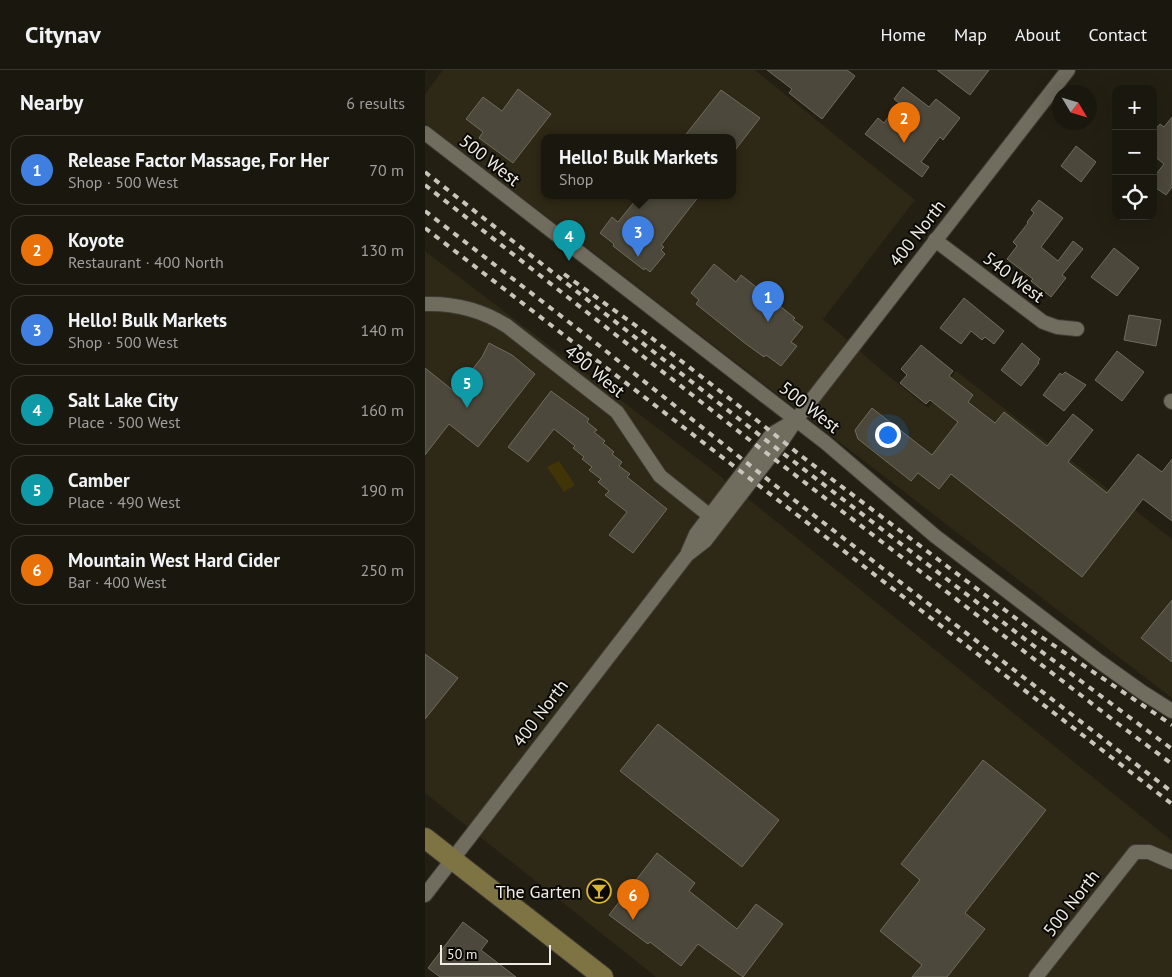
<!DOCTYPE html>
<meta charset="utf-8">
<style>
:root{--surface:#1a170e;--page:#27241c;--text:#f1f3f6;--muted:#9f9f9e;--line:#38362e;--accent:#0b8043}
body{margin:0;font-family:"PT Sans",sans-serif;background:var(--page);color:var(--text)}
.controls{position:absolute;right:15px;top:15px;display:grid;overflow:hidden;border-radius:10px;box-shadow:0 5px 20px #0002}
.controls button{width:45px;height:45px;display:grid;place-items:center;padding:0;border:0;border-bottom:1px solid var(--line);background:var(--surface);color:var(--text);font:25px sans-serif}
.compass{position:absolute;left:627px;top:15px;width:45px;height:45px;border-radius:50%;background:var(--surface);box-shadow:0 5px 20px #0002;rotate:128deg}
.scale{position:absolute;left:15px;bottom:12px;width:111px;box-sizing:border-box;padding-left:5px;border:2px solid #eeece4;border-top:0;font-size:14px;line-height:18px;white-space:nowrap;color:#eeece4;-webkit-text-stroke:4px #0b0905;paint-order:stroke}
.you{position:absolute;left:462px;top:364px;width:18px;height:18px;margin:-12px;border:4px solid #fff;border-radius:50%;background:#1a73e8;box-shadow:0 0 0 8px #1a73e833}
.badge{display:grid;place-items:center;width:32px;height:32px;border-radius:50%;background:var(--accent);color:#fff;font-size:16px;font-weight:700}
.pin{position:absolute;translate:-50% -41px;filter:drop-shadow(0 1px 2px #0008)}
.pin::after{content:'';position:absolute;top:26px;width:18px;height:15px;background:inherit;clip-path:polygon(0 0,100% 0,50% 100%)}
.popup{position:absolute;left:116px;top:64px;width:195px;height:65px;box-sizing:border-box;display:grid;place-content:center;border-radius:10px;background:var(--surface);filter:drop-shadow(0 1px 4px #0005);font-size:16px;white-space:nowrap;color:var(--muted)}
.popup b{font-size:19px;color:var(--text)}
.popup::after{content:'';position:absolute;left:50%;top:100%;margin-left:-10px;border:10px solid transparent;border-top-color:var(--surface)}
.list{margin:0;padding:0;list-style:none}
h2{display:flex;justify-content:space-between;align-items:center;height:65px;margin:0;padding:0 20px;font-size:21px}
h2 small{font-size:16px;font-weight:400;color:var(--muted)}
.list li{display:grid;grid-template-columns:32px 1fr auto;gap:15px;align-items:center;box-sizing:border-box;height:70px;margin:0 10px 10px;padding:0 10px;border:1px solid var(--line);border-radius:15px}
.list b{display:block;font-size:19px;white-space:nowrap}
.list p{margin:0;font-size:16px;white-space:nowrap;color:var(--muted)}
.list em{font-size:16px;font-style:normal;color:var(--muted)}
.icon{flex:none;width:28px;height:28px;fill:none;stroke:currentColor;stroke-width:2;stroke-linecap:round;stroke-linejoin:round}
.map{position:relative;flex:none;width:747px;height:907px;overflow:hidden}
header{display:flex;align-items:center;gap:30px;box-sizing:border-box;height:70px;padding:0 25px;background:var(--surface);border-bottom:1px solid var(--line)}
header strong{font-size:24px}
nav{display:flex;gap:28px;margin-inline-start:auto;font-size:18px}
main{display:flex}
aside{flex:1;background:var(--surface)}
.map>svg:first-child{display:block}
.built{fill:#2e2816;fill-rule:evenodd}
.garden{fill:#413407}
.building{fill:#4c483b;stroke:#6f6b5d}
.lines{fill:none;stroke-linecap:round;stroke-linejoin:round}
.street-casing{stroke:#3e3b34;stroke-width:16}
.secondary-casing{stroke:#3e3b34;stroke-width:22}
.street{stroke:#706c5e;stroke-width:14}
.secondary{stroke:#7e7343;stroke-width:20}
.rail{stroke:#c8c5bd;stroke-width:4;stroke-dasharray:6 6;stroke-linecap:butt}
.labels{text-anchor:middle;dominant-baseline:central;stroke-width:4;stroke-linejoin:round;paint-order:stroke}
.street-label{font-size:18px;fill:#eeece4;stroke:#0b0905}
.poi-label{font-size:18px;fill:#eeece4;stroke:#0b0905;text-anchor:end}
</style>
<header>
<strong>Citynav</strong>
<nav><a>Home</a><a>Map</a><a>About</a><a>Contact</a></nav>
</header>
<main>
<aside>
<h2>Nearby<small>6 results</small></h2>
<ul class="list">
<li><span class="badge" style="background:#3f7fe0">1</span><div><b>Release Factor Massage, For Her</b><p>Shop · 500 West</p></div><em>70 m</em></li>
<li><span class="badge" style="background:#e8710a">2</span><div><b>Koyote</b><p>Restaurant · 400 North</p></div><em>130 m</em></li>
<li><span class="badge" style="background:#3f7fe0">3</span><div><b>Hello! Bulk Markets</b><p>Shop · 500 West</p></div><em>140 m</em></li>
<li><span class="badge" style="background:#0f9aa8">4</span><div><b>Salt Lake City</b><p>Place · 500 West</p></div><em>160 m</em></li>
<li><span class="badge" style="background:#0f9aa8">5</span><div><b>Camber</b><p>Place · 490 West</p></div><em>190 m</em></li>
<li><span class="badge" style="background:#e8710a">6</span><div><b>Mountain West Hard Cider</b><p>Bar · 400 West</p></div><em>250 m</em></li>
</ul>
</aside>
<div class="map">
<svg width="747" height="907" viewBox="0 0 747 907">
<rect width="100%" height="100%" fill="#231f13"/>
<g class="built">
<path d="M 18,0 L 330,0 L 490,130 L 398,249 L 460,303 L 503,338 L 531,301 L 747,469 L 747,628 L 0,53 L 0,24 ZM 119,68 L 307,68 L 307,126 L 119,126 Z"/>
<polygon points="0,181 285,398 747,771 747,907 231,907 0,723"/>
</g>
<polygon class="garden" points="134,391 150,415 139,422 122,397"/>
<g class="building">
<polygon points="342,0 422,0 430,6 397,49 364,23 367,19"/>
<polygon points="512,0 564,0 545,25"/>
<polygon points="478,17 504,37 511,29 535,48 518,70 515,67 496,92 504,97 497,107 440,64 453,48 459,53 474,33 469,29"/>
<polygon points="93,19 126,44 88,93 54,68 58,62 41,49 58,27 77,41"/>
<polygon points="296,20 335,48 307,84 307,68 258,68"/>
<polygon points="747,47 747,117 741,125 728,116 728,108 739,94 728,85 728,62 735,54 739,57"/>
<polygon points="651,76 671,92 656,112 636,96"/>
<polygon points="214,126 274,126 236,175 239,177 236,180 240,184 225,202 220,198 219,200 188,176 189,174 175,163 187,147 193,152"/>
<polygon points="614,130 638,148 616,177 633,191 648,171 658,179 637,205 641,208 626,227 606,211 608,209 582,189 592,176 588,172 603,153 602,152 609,143 606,140"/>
<polygon points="689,178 714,198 692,226 666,207"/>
<polygon points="289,194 311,212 316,205 370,248 368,250 378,257 366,272 372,276 356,296 341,285 339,287 321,274 271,234 274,230 266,223"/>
<polygon points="539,228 579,261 569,274 560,267 557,270 546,261 536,274 515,258"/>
<polygon points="704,245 736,250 731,276 699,270"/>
<polygon points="64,273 87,285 110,304 53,377 24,354 0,385 0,298 30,322 57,287"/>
<polygon points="597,273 615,289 613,292 614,293 596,316 576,300"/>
<polygon points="496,275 528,301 524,306 548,325 543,332 570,353 579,342 622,376 648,344 668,360 643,392 682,423 713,384 737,402 747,389 747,451 718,429 657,507 526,404 514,419 493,403 486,411 433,369 430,360 447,338 507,385 533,352 505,330 501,334 475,313 482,305 476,299"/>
<polygon points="692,281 719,302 697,331 670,310"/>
<polygon points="640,302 661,315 639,341 618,325 635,303 637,305"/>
<polygon points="126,321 164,349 162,352 172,360 169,362 180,371 178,373 189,382 187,384 197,392 194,396 205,404 202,407 242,439 208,483 184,465 202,442 180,425 184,421 173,412 176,409 164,400 167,397 157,389 159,387 148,378 150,376 129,359 103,392 83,377"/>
<polygon points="747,530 747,592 716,568"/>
<polygon points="0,584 33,608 0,649"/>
<polygon points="233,654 354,750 317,797 195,701"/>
<polygon points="558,690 621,740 540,843 560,859 522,907 487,907 497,895 455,861 495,810 476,794"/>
<polygon points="232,783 270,813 264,821 312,859 331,834 358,854 318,907 273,874 256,896 225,872 223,874 184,845"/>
<polygon points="38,852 63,871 56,880 91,907 15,907 3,898"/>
</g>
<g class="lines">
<g class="street-casing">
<g id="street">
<polyline points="0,63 401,373 510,466 675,592 717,622 747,641"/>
<polyline points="510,170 618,252 632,257 652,259"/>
<path d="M 0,234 C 30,233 57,240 82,256 L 192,342 L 235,406 L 285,446"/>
<polyline points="746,331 747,332"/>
<polyline points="263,482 271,464 347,364 369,351"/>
<polyline points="0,825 262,485 280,471 357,371 371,350 643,0"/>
<polyline points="611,907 710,782 724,782 747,792"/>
</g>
</g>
<g class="secondary-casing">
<polyline id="secondary" points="0,768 178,907"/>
</g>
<use href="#street" class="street"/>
<use href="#secondary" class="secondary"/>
<g class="rail">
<polyline points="0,102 342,371 605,573 747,679"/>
<polyline points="0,115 322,368 692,653 747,694"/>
<polyline points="0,141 162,266 351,416 747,722"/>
<polyline points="0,158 747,734"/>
<polyline points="139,204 210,255 309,332 375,385 609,562 747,655"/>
</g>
</g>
<defs>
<g id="bar-ring" transform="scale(1.25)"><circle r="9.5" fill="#0b0905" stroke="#d8b434" stroke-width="1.5"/><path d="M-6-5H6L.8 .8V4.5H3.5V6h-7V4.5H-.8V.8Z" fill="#d8b434"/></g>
</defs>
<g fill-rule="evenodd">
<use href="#bar-ring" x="174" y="821"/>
</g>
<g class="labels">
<g class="street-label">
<text transform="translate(65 90) rotate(38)">500 West</text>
<text transform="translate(492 163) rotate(-52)">400 North</text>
<text transform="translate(589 207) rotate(37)">540 West</text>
<text transform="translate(170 301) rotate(39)">490 West</text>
<text transform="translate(385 337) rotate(38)">500 West</text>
<text transform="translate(115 643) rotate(-53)">400 North</text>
<text transform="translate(646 833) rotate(-52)">500 North</text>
</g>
<g class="poi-label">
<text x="156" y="821">The Garten</text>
</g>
</g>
</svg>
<div class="controls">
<button>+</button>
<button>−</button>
<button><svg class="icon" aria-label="locate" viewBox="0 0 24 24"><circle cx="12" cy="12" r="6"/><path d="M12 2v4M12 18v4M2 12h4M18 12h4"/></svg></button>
</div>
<svg class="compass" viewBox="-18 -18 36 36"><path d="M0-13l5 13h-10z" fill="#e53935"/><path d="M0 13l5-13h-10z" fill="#9f9f9e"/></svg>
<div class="scale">50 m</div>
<div class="you"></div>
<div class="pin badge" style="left:343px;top:252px;background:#3f7fe0">1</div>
<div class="pin badge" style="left:479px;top:73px;background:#e8710a">2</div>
<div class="pin badge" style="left:213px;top:187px;background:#3f7fe0">3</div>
<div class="popup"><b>Hello! Bulk Markets</b>Shop</div>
<div class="pin badge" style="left:144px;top:191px;background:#0f9aa8">4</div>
<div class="pin badge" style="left:42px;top:338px;background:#0f9aa8">5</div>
<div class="pin badge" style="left:208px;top:850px;background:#e8710a">6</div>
</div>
</main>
